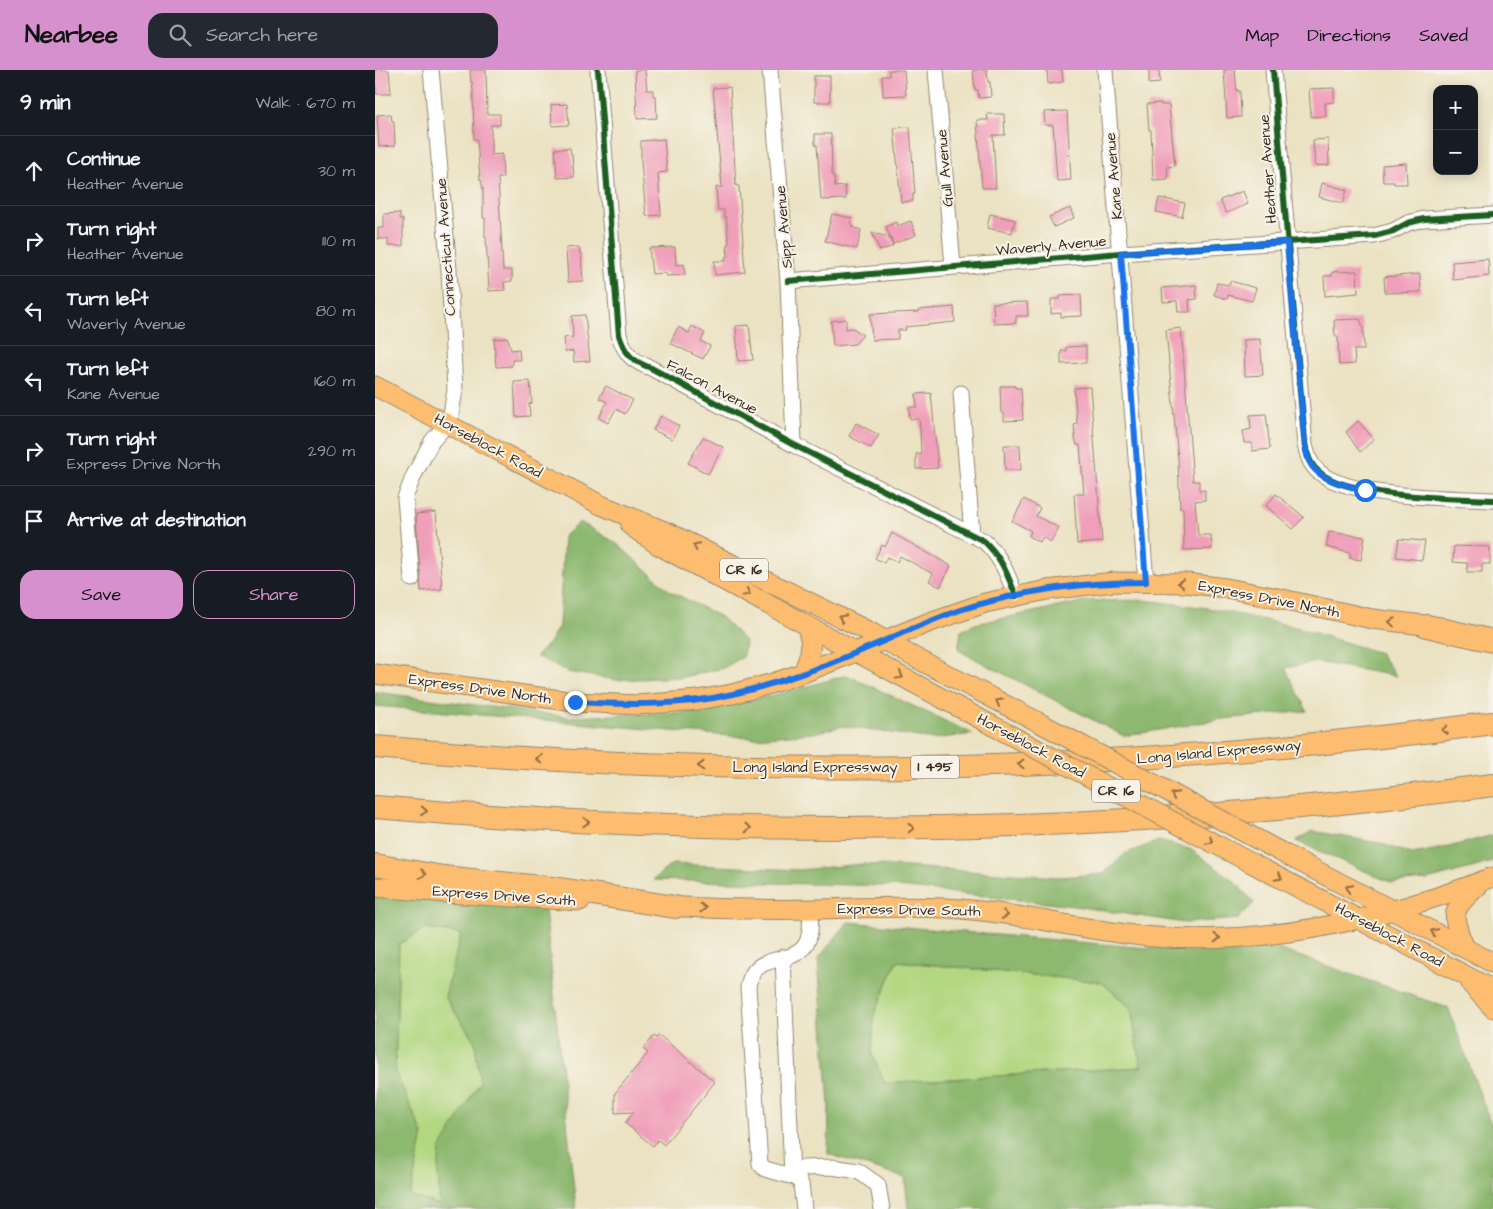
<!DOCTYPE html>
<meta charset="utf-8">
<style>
:root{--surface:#171b24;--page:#242831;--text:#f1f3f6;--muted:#9ea1a6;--line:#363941;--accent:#d690ce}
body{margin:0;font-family:"Architects Daughter",sans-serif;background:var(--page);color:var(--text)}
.controls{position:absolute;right:15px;top:15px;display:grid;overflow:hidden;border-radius:10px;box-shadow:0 2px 12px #0003}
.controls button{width:45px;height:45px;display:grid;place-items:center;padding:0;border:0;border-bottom:1px solid var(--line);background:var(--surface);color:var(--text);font:25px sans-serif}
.stop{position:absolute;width:15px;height:15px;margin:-11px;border:4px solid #1a73e8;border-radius:50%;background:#fff}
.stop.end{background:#1a73e8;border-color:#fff;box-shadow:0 1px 5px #0008}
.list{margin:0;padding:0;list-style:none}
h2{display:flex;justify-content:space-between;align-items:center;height:65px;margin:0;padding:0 20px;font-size:21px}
h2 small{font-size:16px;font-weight:400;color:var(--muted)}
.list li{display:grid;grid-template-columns:32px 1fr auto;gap:15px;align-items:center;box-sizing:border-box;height:70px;padding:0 20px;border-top:1px solid var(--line)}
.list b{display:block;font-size:19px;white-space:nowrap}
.list p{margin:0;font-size:16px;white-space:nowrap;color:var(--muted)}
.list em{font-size:16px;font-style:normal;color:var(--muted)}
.actions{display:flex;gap:10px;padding:15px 20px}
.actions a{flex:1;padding:11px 0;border:1px solid var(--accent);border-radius:15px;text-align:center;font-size:18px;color:var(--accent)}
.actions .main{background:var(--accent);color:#111}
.icon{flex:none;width:28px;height:28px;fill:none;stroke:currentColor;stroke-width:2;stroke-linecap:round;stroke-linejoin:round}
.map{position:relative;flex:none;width:1118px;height:1139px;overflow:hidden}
header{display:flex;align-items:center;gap:30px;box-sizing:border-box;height:70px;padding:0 25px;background:var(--accent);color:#111}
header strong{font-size:24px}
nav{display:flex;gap:28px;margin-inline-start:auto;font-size:18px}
.search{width:350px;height:45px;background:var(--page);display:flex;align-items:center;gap:12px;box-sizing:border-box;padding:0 18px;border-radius:15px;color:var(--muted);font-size:19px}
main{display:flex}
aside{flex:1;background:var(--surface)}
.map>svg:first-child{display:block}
.green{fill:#b2d781;stroke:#768050}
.forest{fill:#8db86f;stroke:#647146;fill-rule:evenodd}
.building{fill:#f09fba}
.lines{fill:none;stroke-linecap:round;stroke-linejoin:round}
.minor-casing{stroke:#938670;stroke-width:17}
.major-casing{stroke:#938670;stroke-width:21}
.highway-casing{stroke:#938670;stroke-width:24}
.minor{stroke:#fff;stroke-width:15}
.major{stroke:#fcbd6f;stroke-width:19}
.highway{stroke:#fcbd6f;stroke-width:22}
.major-bridge-casing{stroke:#938670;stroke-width:21;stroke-linecap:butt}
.major-bridge{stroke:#fcbd6f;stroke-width:19}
.cycleway-casing{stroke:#f7f3e8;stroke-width:9}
.cycleway{stroke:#1b5e20;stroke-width:6}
.oneway{stroke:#926c42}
.route{stroke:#1a73e8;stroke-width:6}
.labels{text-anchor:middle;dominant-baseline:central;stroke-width:4;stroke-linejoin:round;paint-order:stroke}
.shield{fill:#f7f3e8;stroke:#73665b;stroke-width:1}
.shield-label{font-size:14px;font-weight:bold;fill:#3b2a1e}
.street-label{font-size:15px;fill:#3b2a1e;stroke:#f7f3e8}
</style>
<header>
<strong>Nearbee</strong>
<div class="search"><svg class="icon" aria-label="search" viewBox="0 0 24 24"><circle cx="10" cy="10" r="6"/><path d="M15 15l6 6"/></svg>Search here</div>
<nav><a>Map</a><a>Directions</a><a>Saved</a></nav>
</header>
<main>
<aside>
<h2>9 min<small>Walk · 670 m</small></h2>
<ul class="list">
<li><svg class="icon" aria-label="ahead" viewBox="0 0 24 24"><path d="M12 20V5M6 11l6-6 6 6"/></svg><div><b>Continue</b><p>Heather Avenue</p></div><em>30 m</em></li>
<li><svg class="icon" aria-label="right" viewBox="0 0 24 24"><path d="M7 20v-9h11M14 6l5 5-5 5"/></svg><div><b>Turn right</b><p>Heather Avenue</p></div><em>110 m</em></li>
<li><svg class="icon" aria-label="left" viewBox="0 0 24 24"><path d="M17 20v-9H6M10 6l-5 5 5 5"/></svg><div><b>Turn left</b><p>Waverly Avenue</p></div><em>80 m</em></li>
<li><svg class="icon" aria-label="left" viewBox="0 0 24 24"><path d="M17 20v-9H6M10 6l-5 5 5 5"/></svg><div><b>Turn left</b><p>Kane Avenue</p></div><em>160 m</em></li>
<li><svg class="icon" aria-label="right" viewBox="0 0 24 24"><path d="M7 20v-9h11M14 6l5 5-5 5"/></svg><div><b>Turn right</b><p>Express Drive North</p></div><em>290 m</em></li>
<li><svg class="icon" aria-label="arrive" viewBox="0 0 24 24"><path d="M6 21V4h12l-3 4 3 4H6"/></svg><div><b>Arrive at destination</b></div></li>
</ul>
<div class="actions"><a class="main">Save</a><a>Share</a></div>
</aside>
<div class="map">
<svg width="1118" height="1139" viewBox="0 0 1118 1139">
<rect width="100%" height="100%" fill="#f7f3e8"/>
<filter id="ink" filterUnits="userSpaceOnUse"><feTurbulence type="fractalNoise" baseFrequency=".02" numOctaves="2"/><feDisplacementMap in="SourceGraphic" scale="10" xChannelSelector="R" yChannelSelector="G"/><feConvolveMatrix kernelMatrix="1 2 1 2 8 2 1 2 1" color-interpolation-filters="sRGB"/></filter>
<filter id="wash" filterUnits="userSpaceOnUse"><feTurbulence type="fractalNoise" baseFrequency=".0096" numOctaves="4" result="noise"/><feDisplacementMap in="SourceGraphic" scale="20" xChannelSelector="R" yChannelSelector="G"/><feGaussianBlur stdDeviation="1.12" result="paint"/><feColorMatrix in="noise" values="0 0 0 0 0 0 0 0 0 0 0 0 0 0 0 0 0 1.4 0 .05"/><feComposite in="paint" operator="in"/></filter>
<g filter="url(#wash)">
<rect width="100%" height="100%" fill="#ebe2c2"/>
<g class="green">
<polygon points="50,859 86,864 70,927 100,972 105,1013 95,1028 63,1104 66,1135 35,1126 48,1064 20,1002 24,874"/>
<polygon points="522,891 726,912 756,938 766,997 510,1013 497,985 499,944"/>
</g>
<g class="forest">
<polygon points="205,452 241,473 295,521 346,547 370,571 368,587 348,598 308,607 242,610 192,602 161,586 174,573 184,556 189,466"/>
<polygon points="768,530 833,538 917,556 1005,583 1021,606 942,592 910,598 932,641 847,649 749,666 583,580 586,561 600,554 712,531"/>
<polygon points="472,605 598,664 558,669 467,656 438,663 379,668 0,636 0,622 194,647 314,642 409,623"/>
<polygon points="937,761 1004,773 1037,784 1074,777 1118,765 1118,792 1052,810 1017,813 921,771"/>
<polygon points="783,771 815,779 858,810 879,833 863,849 810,853 699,836 515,816 278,810 297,794 424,800 487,794 683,807 728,804 750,784"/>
<path d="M 0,819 L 170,839 L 201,1139 L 2,1139 L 0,1110 ZM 50,859 L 86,864 L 70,927 L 100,972 L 105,1013 L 65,1079 L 63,1104 L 65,1135 L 35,1126 L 48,1064 L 20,1002 L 24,874 Z"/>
<path d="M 473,852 L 772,878 L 903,879 L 1073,938 L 1118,1059 L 1117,1139 L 533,1139 L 530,1108 L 453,1084 L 454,1034 L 443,889 ZM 522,891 L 726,912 L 756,938 L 766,997 L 510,1013 L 497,985 L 499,944 Z"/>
</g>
<g id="blocks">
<g class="building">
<polygon points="0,0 14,0 16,24 1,24"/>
<polygon points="95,0 111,0 112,44 125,44 125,55 116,55 116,85 127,84 128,108 123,108 128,200 137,200 137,211 129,212 130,220 114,221 111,167 110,167 110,148 108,148 108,119 106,110 105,110 102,69 99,69 98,21 97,12 96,12"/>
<polygon points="260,0 270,0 272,20 278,20 278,26 281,26 282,48 262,49"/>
<polygon points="514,0 529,0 531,25 508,26 507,6 514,6"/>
<polygon points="598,0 612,0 613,12 615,12 616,27 604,28 603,20 600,20"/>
<polygon points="672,0 687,0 688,12 673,14"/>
<polygon points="774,0 784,0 785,13 774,14"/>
<polygon points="849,0 860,0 862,21 865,21 866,47 852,48"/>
<rect x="439" y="6" width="16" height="26"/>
<polygon points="355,17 361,116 364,116 370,202 340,205 339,191 351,191 350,187 353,186 352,174 354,173 351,147 349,147 349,140 343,140 341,117 347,117 338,18"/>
<polygon points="959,18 959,32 950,33 951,46 936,47 934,19"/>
<polygon points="786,33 786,35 794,35 800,96 792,97 793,109 778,110 776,60 774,60 772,34"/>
<polygon points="192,34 194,55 177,56 176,35"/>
<polygon points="692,41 696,110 682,111 678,55 670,55 669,42"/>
<polygon points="16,44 17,51 19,51 20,76 4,77 2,45"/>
<polygon points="612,44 629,44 630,65 618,65 621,118 607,118 602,50 613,50"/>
<polygon points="535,57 540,124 538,124 538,131 526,132 519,58"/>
<polygon points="440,64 456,64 457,105 459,105 460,117 470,116 471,129 446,130 442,75 440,75"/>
<polygon points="289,69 292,102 283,103 286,145 271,146 266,92 266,71"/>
<polygon points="953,69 954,95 940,96 938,70"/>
<polygon points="195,78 196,84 197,84 199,107 182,108 180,79"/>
<polygon points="1031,93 1032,114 1019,114 1019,112 1008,112 1007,95"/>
<polygon points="947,113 972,120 968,133 944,127"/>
<polygon points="868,121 873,134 851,143 845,130"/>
<polygon points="784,128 810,133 807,147 781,142"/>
<polygon points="695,138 699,148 679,157 674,147"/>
<polygon points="25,143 25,149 28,149 28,176 13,176 13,169 3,169 3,158 9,158 9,144"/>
<polygon points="457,144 477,148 476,154 478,155 477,157 486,160 482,179 450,171"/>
<polygon points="615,144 640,150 637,163 612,158"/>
<polygon points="536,151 541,165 518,174 511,157 521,152 522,156"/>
<polygon points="497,163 514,167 518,176 505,181"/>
<polygon points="204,177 205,184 206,184 208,211 193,212 191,178"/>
<polygon points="300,177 301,195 309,194 310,205 291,206 291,203 277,204 274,178"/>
<polygon points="1113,189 1114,206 1078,210 1077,192"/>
<polygon points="982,201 983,223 950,226 949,206 957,206 957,202"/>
<polygon points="1045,204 1046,222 1010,223 1009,207"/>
<polygon points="855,211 881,218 877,231 853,225 852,229 839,225 842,213 854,215"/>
<polygon points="821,215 822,229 814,230 815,242 803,242 802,231 788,232 787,218"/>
<polygon points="706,225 707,246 686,247 686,243 676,244 676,229 685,229 685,226"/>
<polygon points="652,232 653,246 641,246 641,253 619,254 618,233"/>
<polygon points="579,237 580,252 530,257 531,260 523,260 523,269 497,270 495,244 544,242 544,240"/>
<polygon points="210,245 215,291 199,292 198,281 190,282 189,268 198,267 197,246"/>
<polygon points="471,249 471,259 478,258 488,265 480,274 458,276 456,251"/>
<polygon points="985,249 988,257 989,280 979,280 980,294 964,295 963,266 960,266 959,250"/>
<polygon points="374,255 378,290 363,291 361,256"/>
<polygon points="317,256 330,263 326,271 335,276 328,289 295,273 303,257 314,263"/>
<polygon points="806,258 818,411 824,411 824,420 830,420 830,430 820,431 823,465 836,465 837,479 809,480 808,438 805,438 803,389 791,260"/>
<polygon points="133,268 136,280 144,279 145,290 137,290 137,296 121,297 119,269"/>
<polygon points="885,269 888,305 870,306 869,270"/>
<polygon points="711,276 711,293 686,294 686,281 691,281 691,277"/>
<polygon points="155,311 157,333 154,334 155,346 141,347 139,312"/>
<polygon points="231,316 258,330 250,344 241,339 233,353 224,348 232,332 224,328"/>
<polygon points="625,316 640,316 640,318 646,318 648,350 629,351 629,343 626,343"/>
<polygon points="715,317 727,472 702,474 699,424 709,424 705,375 702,375 700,368 699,355 702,354 699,318"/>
<polygon points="556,323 563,398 541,399 541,384 546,384 545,358 544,349 535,349 534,337 542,337 541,324"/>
<polygon points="891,344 895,379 877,381 877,373 869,373 868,361 876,359 875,345"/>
<polygon points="286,346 304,356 297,369 278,360"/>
<polygon points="983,351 999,369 985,382 971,362"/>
<polygon points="481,353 504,365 496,378 474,366"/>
<polygon points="328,367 348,377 333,404 313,393"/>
<polygon points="629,375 645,375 646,400 630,400"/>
<polygon points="901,424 929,447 918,459 891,436"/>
<polygon points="649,429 665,438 661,446 684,458 676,472 668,467 665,472 654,466 656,461 637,451"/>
<polygon points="61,442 67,519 46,521 41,444"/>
<polygon points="954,462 990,467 986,490 975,488 975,483 951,477"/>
<polygon points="517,463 576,496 565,517 554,511 558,504 525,486 522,492 512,487 509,493 500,488 507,475 510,477"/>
<polygon points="1024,469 1050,471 1047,490 1021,487"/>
<polygon points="1079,476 1115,477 1115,494 1107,494 1107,502 1092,502 1092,493 1078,492"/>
<polygon points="284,965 340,1012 289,1075 283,1070 278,1076 250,1053 259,1042 240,1043 240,1023 273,983 268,979 279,966 282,968"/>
</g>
</g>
</g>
<g filter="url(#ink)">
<use href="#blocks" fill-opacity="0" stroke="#938670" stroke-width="1"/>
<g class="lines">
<g class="minor-casing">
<g id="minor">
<path d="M 223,0 L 244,265 C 250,284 257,291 276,298 L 419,375 L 609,471 C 627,488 632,504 641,526"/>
<polyline points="395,0 413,211 419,375"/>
<polyline points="561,0 578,196"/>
<polyline points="730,0 771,512"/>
<path d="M 898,0 L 930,375 C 933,386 935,395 944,402 C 973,428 1078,428 1118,430"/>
<polyline points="413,211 746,183 999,166 1018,161 1033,153 1049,149 1118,145"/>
<polyline points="586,323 597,465"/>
<polyline points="37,509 30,428 39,405 57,371 72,354 76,344 80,320 74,200 56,0"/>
<polyline points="408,887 417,1106 429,1098 457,1097 483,1101 503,1115 507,1139"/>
<path d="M 429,1139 L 426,1114 L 423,1108 L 390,1099 L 385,1094 L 373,917 C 379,879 417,898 431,874 C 437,864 435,849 436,839"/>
</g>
</g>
<g class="major-casing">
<g id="major">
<polyline points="0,316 226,435 294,463 497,563 535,585 667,654"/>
<polyline points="256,456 283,475 622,658"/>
<path d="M 428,603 C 436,583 439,575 431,555"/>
<polyline points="0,604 200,632 263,635 323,630 357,624 395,614 428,603 555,552 610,533 672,520 739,512 811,513 851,518 898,527 997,549 1066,557"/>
<polyline points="904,781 1118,893"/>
<polyline points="861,785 1118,920"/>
<polyline points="0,817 72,823 205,831"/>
<path d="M 287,836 C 339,839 392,840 443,839 C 486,838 528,836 570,838 C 636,841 701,859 767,866 C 886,878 1007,850 1118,807"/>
<path d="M 1090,878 C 1075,844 1076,839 1104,815"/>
<polyline points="1096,914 1118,938"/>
</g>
</g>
<g class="highway-casing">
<g id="highway">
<polyline points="1052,556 1118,571"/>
<path d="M 0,677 C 372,710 747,704 1118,653"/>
<path d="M 0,737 C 372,770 747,765 1118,715"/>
<polyline points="0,795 68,807 185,819 300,837"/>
</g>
</g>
<use href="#minor" class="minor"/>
<use href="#major" class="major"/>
<use href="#highway" class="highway"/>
<g class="major-bridge-casing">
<g id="major-bridge">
<polyline points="667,654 904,781"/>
<polyline points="622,658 861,785"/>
</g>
</g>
<use href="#major-bridge" class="major-bridge"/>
<g class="cycleway-casing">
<g id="cycleway">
<path d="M 223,0 L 244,265 C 250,284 257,291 276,298 L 419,375 L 609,471 C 627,488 632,504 641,526"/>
<path d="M 898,0 L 930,375 C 933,386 935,395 944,402 C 973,428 1078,428 1118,430"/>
<polyline points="413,211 746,183 999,166 1018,161 1033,153 1049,149 1118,145"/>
</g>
</g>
<use href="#cycleway" class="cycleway"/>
</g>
<defs><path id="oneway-chevron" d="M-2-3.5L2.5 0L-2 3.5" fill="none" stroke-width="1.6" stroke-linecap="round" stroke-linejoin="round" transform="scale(1.25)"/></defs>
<g class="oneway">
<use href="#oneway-chevron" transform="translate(321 476) rotate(-154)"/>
<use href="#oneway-chevron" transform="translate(806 513) rotate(-177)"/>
<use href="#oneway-chevron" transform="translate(372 523) rotate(29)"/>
<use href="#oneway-chevron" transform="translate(467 548) rotate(-154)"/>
<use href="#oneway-chevron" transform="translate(1017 552) rotate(-173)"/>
<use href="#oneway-chevron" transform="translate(525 606) rotate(29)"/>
<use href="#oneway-chevron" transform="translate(624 632) rotate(-152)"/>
<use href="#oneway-chevron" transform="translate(1070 660) rotate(173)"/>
<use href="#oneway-chevron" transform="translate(164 689) rotate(-177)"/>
<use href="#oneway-chevron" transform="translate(646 694) rotate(178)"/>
<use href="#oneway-chevron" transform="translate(326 696) rotate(-178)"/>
<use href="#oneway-chevron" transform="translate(799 725) rotate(-152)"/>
<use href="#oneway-chevron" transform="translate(49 741) rotate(5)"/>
<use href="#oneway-chevron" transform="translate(211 752) rotate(3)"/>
<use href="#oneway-chevron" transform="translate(373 758)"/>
<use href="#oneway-chevron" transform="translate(536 758) rotate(-1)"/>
<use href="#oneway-chevron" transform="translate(835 771) rotate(28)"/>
<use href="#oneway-chevron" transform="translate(48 804) rotate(9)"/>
<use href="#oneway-chevron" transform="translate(904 807) rotate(28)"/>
<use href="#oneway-chevron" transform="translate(974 818) rotate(-152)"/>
<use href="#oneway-chevron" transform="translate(328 838) rotate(1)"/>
<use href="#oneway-chevron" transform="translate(630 845) rotate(9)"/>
<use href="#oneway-chevron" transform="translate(1059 862) rotate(-153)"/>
<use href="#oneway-chevron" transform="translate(842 868) rotate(-2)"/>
</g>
</g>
<g class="lines" filter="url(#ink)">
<path class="route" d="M 200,632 C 253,635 306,636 358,624 C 401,614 443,599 483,582 C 517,568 550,552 585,540 C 645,521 708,512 771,512 L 746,183 L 912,172 L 930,375 C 931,380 932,386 934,391 C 943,411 971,415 990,420"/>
</g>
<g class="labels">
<g class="shield">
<rect x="345" y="488.5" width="48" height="23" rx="4"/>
<rect x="536" y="685.5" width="48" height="23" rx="4"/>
<rect x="717" y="709.5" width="48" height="23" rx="4"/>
</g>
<g class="shield-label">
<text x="369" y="500">CR 16</text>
<text x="560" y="697">I 495</text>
<text x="741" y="721">CR 16</text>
</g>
<g class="street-label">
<text transform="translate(570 98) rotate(-95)">Gull Avenue</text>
<text transform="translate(893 99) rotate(-94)">Heather Avenue</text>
<text transform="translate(739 106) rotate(-95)">Kane Avenue</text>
<text transform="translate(409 157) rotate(-95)">Sipp Avenue</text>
<text transform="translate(676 176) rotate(-5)">Waverly Avenue</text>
<text transform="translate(71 177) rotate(-94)">Connecticut Avenue</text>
<text transform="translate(337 317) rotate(28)">Falcon Avenue</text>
<text transform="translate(113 376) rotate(28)">Horseblock Road</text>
<text transform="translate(894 529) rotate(11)">Express Drive North</text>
<text transform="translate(105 619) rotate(8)">Express Drive North</text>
<text transform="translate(656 676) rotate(28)">Horseblock Road</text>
<text transform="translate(844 682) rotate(-5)">Long Island Expressway</text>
<text x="440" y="697">Long Island Expressway</text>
<text transform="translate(129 826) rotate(4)">Express Drive South</text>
<text transform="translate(534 840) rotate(1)">Express Drive South</text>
<text transform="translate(1014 865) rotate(28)">Horseblock Road</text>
</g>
</g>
</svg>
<div class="controls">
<button>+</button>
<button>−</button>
</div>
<div class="stop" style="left:990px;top:420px"></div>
<div class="stop end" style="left:200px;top:632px"></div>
</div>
</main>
